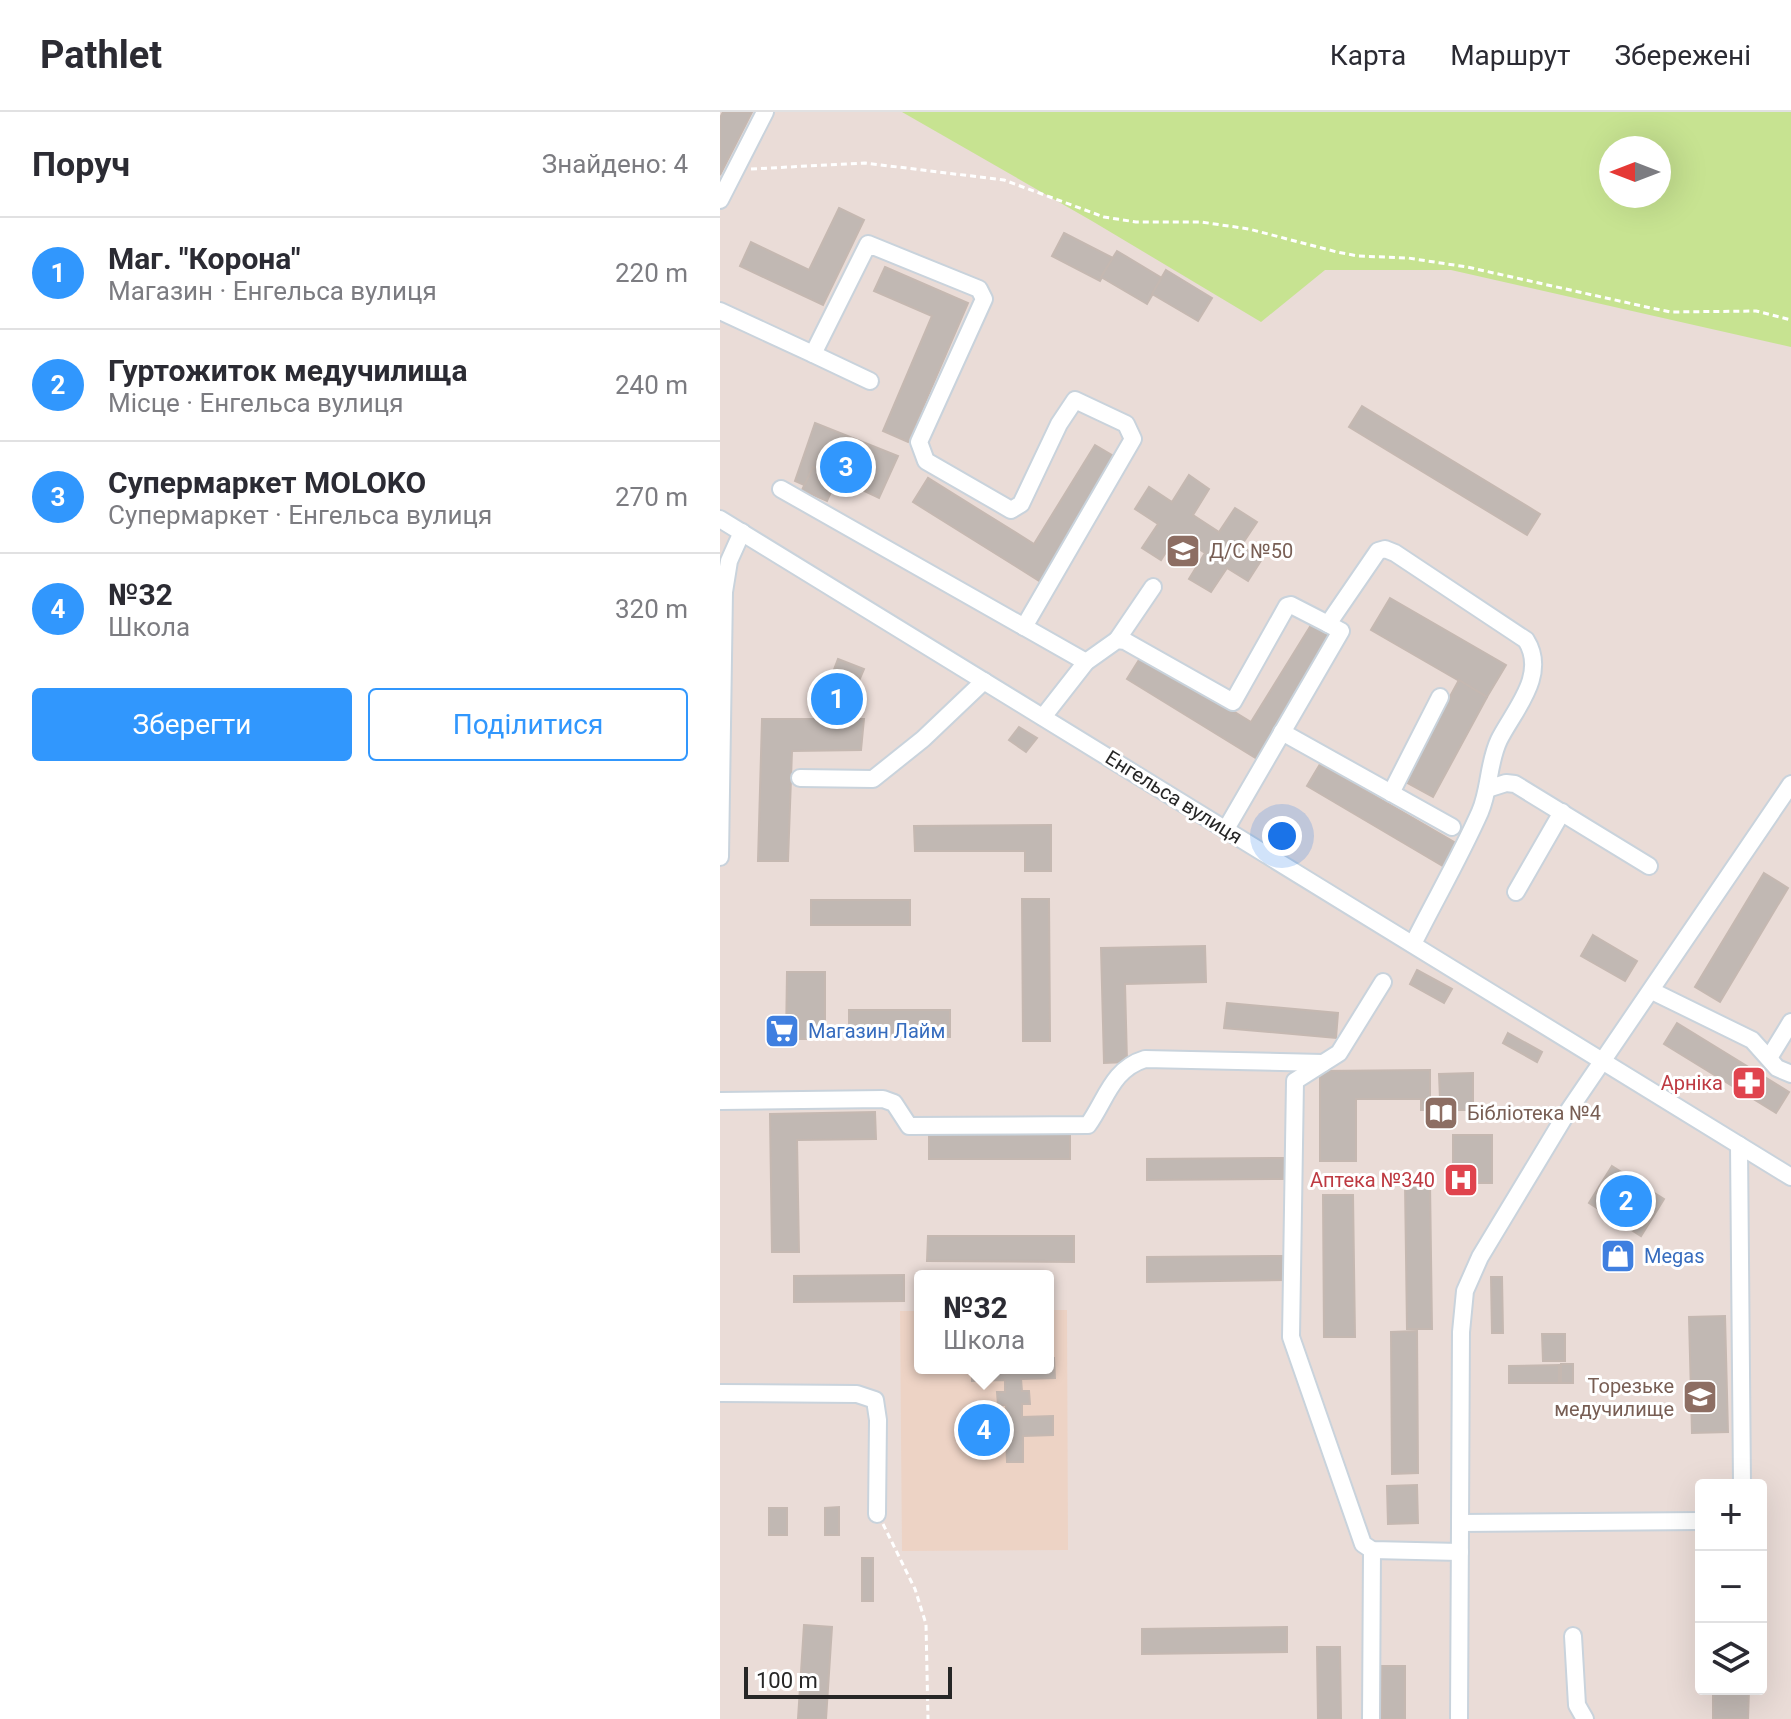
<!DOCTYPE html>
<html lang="uk">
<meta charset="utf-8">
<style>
:root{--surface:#fff;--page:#f2f2f3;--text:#2b2b33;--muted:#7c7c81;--line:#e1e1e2;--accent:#3197fd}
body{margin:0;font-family:Roboto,sans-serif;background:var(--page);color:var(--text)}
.controls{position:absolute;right:24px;bottom:24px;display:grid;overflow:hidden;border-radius:8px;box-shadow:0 8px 32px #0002}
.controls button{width:72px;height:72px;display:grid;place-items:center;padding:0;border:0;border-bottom:2px solid var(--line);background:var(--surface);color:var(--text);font:40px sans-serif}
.compass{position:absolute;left:879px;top:24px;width:72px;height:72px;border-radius:50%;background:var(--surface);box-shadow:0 8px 32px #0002;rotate:270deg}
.scale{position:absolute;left:24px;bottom:20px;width:208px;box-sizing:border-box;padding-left:8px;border:4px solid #262626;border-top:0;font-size:22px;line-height:28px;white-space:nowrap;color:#262626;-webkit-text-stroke:6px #fff;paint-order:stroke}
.you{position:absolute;left:562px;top:724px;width:28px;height:28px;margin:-20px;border:6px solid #fff;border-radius:50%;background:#1a73e8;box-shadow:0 0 0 12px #1a73e833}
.badge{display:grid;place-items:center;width:52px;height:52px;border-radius:50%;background:var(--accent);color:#fff;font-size:26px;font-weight:700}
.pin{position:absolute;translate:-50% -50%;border:4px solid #fff;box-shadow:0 2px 8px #0006}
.popup{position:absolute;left:194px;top:1158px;width:140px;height:104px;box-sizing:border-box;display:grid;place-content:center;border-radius:8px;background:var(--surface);filter:drop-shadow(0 2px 6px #0005);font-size:26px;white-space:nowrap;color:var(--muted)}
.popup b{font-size:30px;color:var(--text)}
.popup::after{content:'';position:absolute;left:50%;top:100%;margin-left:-16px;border:16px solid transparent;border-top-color:var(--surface)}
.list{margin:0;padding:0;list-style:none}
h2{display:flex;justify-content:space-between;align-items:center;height:104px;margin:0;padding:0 32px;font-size:34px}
h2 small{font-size:26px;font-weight:400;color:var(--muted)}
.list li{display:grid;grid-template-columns:52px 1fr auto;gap:24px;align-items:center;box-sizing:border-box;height:112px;padding:0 32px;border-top:2px solid var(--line)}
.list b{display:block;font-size:30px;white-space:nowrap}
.list p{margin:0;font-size:26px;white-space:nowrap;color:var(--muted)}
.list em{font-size:26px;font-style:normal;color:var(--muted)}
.actions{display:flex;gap:16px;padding:24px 32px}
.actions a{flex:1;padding:18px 0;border:2px solid var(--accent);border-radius:8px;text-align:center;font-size:28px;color:var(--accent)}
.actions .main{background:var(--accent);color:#fff}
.icon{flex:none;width:44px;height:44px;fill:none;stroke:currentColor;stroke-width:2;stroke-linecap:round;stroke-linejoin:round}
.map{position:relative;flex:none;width:1071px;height:1607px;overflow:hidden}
header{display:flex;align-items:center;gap:48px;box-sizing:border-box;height:112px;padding:0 40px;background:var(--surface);border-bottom:2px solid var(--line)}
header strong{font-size:38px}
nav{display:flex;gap:44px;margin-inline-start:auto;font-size:28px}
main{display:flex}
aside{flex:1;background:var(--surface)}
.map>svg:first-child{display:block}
.education{fill:#edd3c5}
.green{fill:#c7e391;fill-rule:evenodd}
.building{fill:#c1b8b3;stroke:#c5b8b1;stroke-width:2}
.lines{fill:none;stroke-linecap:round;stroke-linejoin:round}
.minor-casing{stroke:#c9d3dc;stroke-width:20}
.path{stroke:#fff;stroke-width:3;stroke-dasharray:6 4;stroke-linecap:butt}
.minor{stroke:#fff;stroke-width:16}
.labels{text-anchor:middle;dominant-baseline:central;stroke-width:6;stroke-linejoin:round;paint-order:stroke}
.education-label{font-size:20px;fill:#785e54;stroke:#fff;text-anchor:start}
.street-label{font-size:20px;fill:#262626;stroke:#fff}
.shop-label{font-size:20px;fill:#366cbe;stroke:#fff;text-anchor:start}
.health-label{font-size:20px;fill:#be3a42;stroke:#fff;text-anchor:end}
</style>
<header>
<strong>Pathlet</strong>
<nav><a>Карта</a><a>Маршрут</a><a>Збережені</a></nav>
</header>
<main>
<aside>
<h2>Поруч<small>Знайдено: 4</small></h2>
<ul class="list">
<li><span class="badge">1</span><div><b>Маг. &quot;Корона&quot;</b><p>Магазин · Енгельса вулиця</p></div><em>220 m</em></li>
<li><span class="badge">2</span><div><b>Гуртожиток медучилища</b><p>Місце · Енгельса вулиця</p></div><em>240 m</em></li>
<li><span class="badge">3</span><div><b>Супермаркет MOLOKO</b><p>Супермаркет · Енгельса вулиця</p></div><em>270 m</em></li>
<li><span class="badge">4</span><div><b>№32</b><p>Школа</p></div><em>320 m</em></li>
</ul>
<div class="actions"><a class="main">Зберегти</a><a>Поділитися</a></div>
</aside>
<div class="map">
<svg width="1071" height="1607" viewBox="0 0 1071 1607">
<rect width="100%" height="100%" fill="#eadcd7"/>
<polygon class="education" points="328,1198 347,1198 348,1438 182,1439 180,1199 200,1199 200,1256 328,1256"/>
<path class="green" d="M 182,0 L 1071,0 L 1071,235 L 731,158 L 605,158 L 541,210 L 372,109 ZM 891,36 L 939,36 L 939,84 L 891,84 Z"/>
<g class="building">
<polygon points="3,0 32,0 0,63 0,6"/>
<polygon points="119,96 144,108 103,193 20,154 31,130 89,158"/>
<polygon points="344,121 393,146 380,169 332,144"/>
<polygon points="397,139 442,166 427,192 381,165"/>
<polygon points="165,155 248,191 188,330 163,319 212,204 154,179"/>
<polygon points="446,158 492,186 478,209 432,182"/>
<polygon points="642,294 820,402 807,423 629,315"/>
<polygon points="95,311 178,344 159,386 117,366 109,384 75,369"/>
<polygon points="375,333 397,346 321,470 193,390 208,366 314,432"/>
<polygon points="93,355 117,366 107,389 82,378"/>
<polygon points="469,363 489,377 473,403 499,420 515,396 537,410 521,434 542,447 528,469 507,456 491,480 469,467 485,441 457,423 441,448 422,436 438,412 415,397 429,375 452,390"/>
<polygon points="670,486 786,553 767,585 651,518"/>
<polygon points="593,510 614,523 537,647 407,567 422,543 531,610"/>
<polygon points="118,547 144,557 132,585 107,576"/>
<polygon points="739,568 767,585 713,685 684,669"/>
<polygon points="42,607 144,607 141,638 72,639 68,749 38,749"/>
<polygon points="299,615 317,626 306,640 289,628"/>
<polygon points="600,652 736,731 723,754 587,674"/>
<polygon points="331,713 331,759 305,759 305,739 195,739 194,714"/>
<polygon points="1044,761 1068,776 1000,890 975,875"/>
<polygon points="302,787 329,787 330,929 303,929"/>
<rect x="91" y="788" width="99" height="25"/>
<polygon points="873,823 917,849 905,869 861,844"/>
<polygon points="485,834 486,870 405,872 407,950 384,951 381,836"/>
<polygon points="697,858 732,877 724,891 690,872"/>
<polygon points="67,860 105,860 105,927 66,927"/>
<polygon points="507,891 618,901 616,926 504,916"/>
<polygon points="129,898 230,898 230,925 129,924"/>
<polygon points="73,903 72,934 52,934 52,904"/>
<polygon points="957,911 1069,980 1056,1001 944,932"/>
<polygon points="788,921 822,940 817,950 783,931"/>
<polygon points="710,958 710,987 636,987 636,1049 600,1049 600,959"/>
<polygon points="753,961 753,998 701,998 701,987 720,987 719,962"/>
<polygon points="155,1000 156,1027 77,1028 79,1140 52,1140 50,1002"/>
<rect x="209" y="1019" width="141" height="28"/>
<rect x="733" y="1023" width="39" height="48"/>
<polygon points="565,1046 565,1067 427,1068 427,1047"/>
<polygon points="892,1054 944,1087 921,1124 869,1091"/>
<polygon points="685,1071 710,1071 712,1217 687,1217"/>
<polygon points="603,1083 633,1083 635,1225 604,1225"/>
<polygon points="208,1124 354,1124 354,1150 207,1149"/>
<polygon points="566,1144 566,1168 427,1170 427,1145"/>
<polygon points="184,1163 184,1189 74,1190 74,1164"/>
<polygon points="771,1165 782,1165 783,1221 772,1221"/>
<polygon points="1005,1204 1008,1320 972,1321 969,1205"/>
<polygon points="697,1219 698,1361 672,1362 671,1220"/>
<polygon points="822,1222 845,1222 845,1249 823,1249"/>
<polygon points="328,1246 334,1246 335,1266 301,1267 302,1279 309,1279 310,1292 302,1292 302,1305 333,1304 333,1323 303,1324 303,1350 287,1350 286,1324 251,1325 251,1306 286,1305 286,1293 278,1293 277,1280 285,1280 285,1268 252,1269 252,1256 328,1256"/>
<rect x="841" y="1252" width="12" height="19"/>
<polygon points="839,1253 839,1271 789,1271 789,1254"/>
<polygon points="697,1373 698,1411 668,1412 667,1374"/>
<polygon points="119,1395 119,1423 105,1423 105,1396"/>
<rect x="49" y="1396" width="18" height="27"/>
<rect x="142" y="1446" width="11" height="43"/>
<polygon points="84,1513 112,1515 106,1607 78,1607"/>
<polygon points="567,1515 567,1540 422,1542 422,1517"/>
<polygon points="597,1535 620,1535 621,1607 598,1607"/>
<rect x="662" y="1554" width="23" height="53"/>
<polygon points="993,1577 1029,1577 1028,1607 993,1607"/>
</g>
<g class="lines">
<g class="minor-casing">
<g id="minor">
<polyline points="0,88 45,0"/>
<polyline points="0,199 93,242 148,132 259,177 264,187 199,330 206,349 291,398 301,392 339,312 355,288 406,312 413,327 304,515"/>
<polyline points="93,242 150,269"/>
<polyline points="61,377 366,550"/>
<polyline points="0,407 1071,1065"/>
<polyline points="397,528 433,475"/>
<polyline points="323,605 366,550 397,528 405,529 513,590 567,494 571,493 608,512"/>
<polyline points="562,620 732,715"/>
<polyline points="80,666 153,667 203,627 264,569"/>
<polyline points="767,677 786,671 795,672 929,754"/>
<polyline points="671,681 720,585"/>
<path d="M 506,717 L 621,519 L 608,512 L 658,439 L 665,437 L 675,441 L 806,528 C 828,563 794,598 779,628 C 768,651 770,677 760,700 C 740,745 715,788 693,832"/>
<polyline points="0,745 4,480 9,449 22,420"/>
<polyline points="796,780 842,700"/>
<polyline points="663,870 619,941 575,969 571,1225 643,1432 652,1438 740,1440"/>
<polyline points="932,879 1032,928 1057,956 1071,962"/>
<polyline points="1049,946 1071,910"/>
<path d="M 0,989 L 163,987 L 174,991 L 189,1014 L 368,1013 C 386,988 392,957 425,947 L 603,951"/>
<polyline points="1019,1033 1022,1373"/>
<polyline points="0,1281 137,1282 155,1288 158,1308 157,1402"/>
<polyline points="740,1411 981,1409"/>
<polyline points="853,1524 857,1593 865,1607"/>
<polyline points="651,1607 652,1438"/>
<polyline points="739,1607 741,1220 745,1179 760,1145 845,1004 1071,672"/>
</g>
</g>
<g class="path">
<polyline points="31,57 145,51 284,68 384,105 416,110 481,110 529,117 617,140 638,144 688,146 747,155 931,196 951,200 1036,199 1071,208"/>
<polyline points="163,1412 195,1477 206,1512 208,1607"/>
</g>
<use href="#minor" class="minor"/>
</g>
<defs>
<g id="school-square" transform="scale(1.8)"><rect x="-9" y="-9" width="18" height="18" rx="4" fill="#8d6e63" stroke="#fff"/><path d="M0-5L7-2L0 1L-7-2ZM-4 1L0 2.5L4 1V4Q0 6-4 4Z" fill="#fff"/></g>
<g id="supermarket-square" transform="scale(1.8)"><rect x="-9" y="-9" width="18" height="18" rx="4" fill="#3f7fe0" stroke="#fff"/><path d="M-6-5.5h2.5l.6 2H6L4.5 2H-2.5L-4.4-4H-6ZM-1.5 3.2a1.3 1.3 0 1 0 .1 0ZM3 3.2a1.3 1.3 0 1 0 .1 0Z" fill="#fff"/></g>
<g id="pharmacy-square" transform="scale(1.8)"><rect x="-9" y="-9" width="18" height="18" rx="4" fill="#e0444e" stroke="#fff"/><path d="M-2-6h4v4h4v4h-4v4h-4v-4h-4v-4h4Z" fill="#fff"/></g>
<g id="library-square" transform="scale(1.8)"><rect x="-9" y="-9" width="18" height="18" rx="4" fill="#8d6e63" stroke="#fff"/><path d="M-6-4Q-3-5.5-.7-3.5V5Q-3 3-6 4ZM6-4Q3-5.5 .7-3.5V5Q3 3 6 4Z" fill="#fff"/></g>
<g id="hospital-square" transform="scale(1.8)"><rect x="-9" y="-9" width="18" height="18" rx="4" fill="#e0444e" stroke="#fff"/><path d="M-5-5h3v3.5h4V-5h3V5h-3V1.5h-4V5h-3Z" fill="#fff"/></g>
<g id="shop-square" transform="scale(1.8)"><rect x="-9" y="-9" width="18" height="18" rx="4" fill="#3f7fe0" stroke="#fff"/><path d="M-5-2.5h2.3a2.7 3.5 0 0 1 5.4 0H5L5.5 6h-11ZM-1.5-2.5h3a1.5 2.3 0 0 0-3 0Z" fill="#fff"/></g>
<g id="university-square" transform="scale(1.8)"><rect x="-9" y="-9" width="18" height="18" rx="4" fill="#8d6e63" stroke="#fff"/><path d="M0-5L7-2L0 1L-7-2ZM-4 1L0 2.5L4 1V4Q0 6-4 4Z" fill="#fff"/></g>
</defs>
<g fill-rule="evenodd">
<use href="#school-square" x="463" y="439"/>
<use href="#supermarket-square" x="62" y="919"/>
<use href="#pharmacy-square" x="1029" y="971"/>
<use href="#library-square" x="721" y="1001"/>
<use href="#hospital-square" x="741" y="1068"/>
<use href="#shop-square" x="898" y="1144"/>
<use href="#university-square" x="980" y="1285"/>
</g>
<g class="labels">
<g class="education-label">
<text x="489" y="439">Д/С №50</text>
<text x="747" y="1001">Бібліотека №4</text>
<text x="954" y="1274" text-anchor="end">Торезьке<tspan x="954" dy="23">медучилище</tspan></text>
</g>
<g class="street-label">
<text transform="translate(454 685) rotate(32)">Енгельса вулиця</text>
</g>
<g class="shop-label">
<text x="88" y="919">Магазин Лайм</text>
<text x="924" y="1144">Megas</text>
</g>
<g class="health-label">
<text x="1003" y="971">Арніка</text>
<text x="715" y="1068">Аптека №340</text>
</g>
</g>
</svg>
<div class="controls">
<button>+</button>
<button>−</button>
<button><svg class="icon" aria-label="layers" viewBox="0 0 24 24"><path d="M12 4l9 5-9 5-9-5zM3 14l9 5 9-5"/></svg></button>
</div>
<svg class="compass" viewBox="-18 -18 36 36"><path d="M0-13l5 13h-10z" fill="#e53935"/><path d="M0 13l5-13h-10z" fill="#7c7c81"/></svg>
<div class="scale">100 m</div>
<div class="you"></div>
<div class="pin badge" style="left:117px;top:587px">1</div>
<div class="pin badge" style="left:906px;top:1089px">2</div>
<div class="pin badge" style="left:126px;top:355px">3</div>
<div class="pin badge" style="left:264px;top:1318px">4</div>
<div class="popup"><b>№32</b>Школа</div>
</div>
</main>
